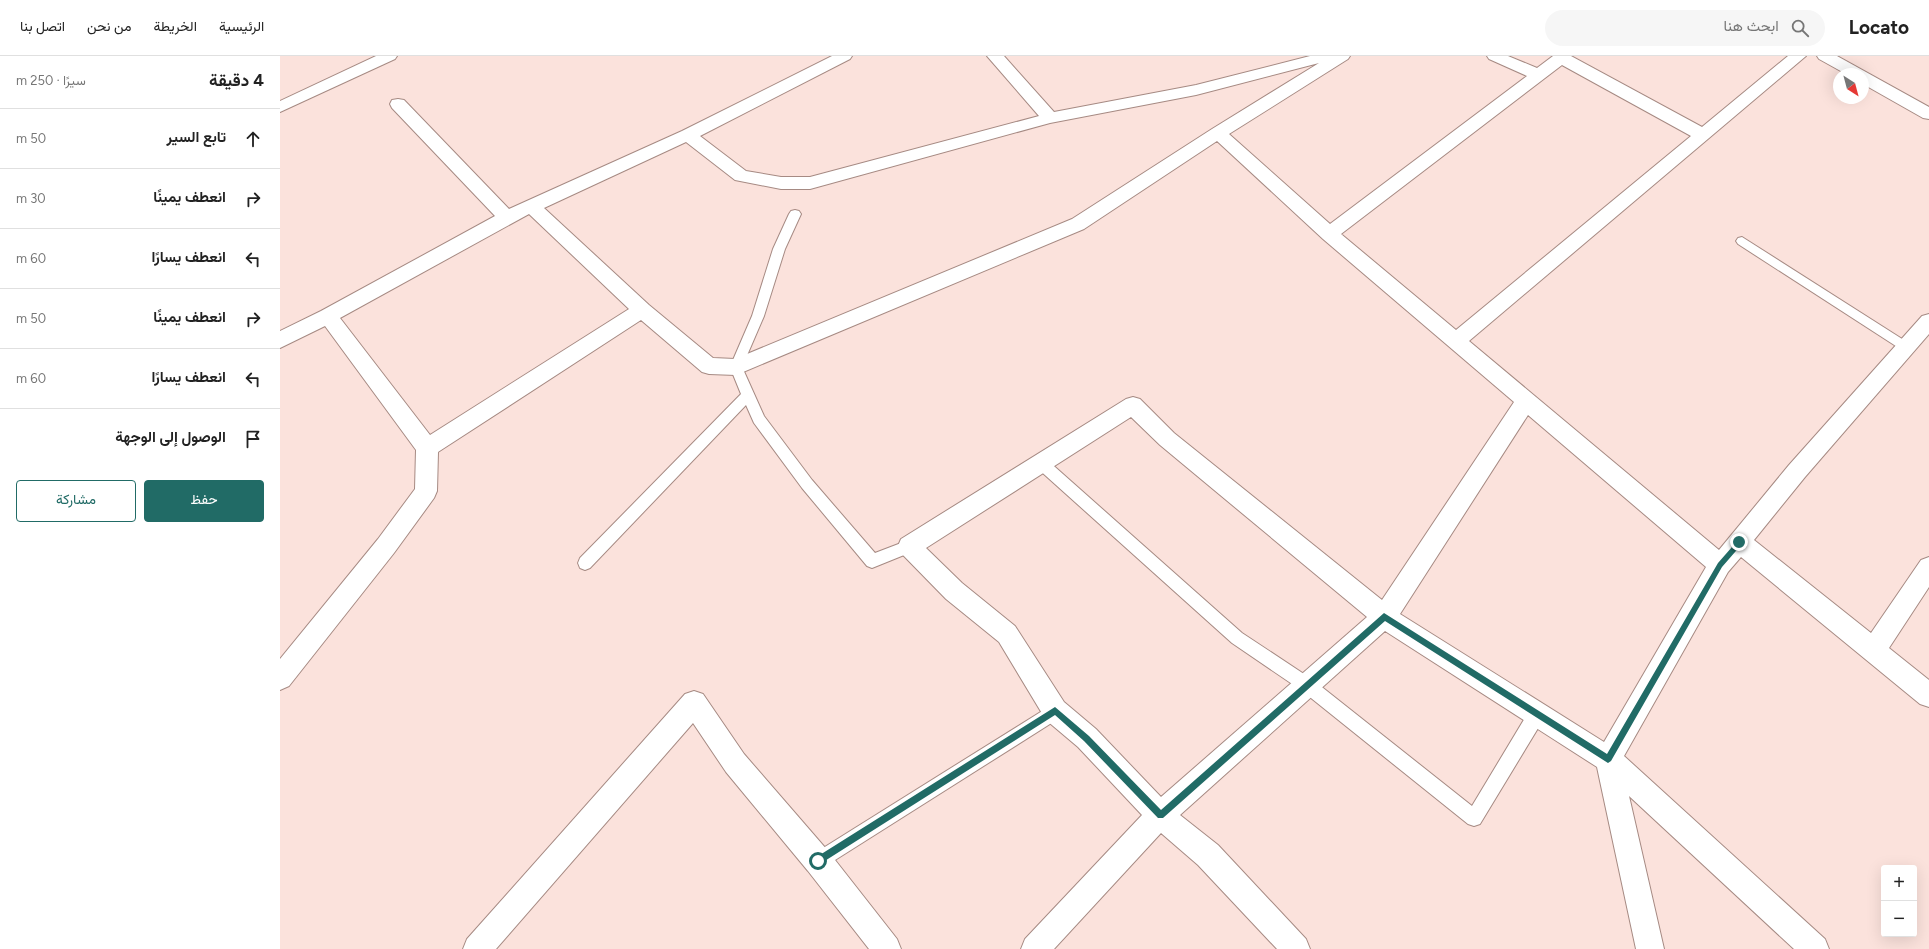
<!DOCTYPE html>
<html lang="ar">
<meta charset="utf-8">
<style>
:root{--surface:#fff;--page:#f6f6f6;--text:#222;--muted:#767676;--line:#e0e0e0;--accent:#216b66}
body{margin:0;font-family:Figtree,Vazirmatn,sans-serif;background:var(--page);color:var(--text);direction:rtl}
.controls{position:absolute;right:12px;bottom:12px;display:grid;overflow:hidden;border-radius:4px;box-shadow:0 4px 16px #0002}
.controls button{width:36px;height:36px;display:grid;place-items:center;padding:0;border:0;border-bottom:1px solid var(--line);background:var(--surface);color:var(--text);font:20px sans-serif}
.compass{position:absolute;left:1553px;top:12px;width:36px;height:36px;border-radius:50%;background:var(--surface);box-shadow:0 4px 16px #0002;rotate:144deg}
.stop{position:absolute;width:12px;height:12px;margin:-9px;border:3px solid #216b66;border-radius:50%;background:#fff}
.stop.end{background:#216b66;border-color:#fff;box-shadow:0 1px 4px #0008}
.list{margin:0;padding:0;list-style:none}
h2{display:flex;justify-content:space-between;align-items:center;height:52px;margin:0;padding:0 16px;font-size:17px}
h2 small{font-size:13px;font-weight:400;color:var(--muted)}
.list li{display:grid;grid-template-columns:26px 1fr auto;gap:12px;align-items:center;box-sizing:border-box;height:60px;padding:0 16px;border-top:1px solid var(--line)}
.list b{display:block;font-size:15px;white-space:nowrap}
.list em{font-size:13px;font-style:normal;color:var(--muted)}
.actions{display:flex;gap:8px;padding:12px 16px}
.actions a{flex:1;padding:9px 0;border:1px solid var(--accent);border-radius:4px;text-align:center;font-size:14px;color:var(--accent)}
.actions .main{background:var(--accent);color:#fff}
.icon{flex:none;width:22px;height:22px;fill:none;stroke:currentColor;stroke-width:2;stroke-linecap:round;stroke-linejoin:round}
.map{position:relative;flex:none;width:1649px;height:893px;overflow:hidden;direction:ltr}
header{display:flex;align-items:center;gap:24px;box-sizing:border-box;height:56px;padding:0 20px;background:var(--surface);border-bottom:1px solid var(--line)}
header strong{font-size:19px}
nav{display:flex;gap:22px;margin-inline-start:auto;font-size:14px}
.search{width:280px;height:36px;background:var(--page);display:flex;align-items:center;gap:10px;box-sizing:border-box;padding:0 14px;border-radius:22px;color:var(--muted);font-size:15px}
main{display:flex}
aside{flex:1;background:var(--surface)}
.map>svg:first-child{display:block}
.lines{fill:none;stroke-linecap:round;stroke-linejoin:round}
.service-casing{stroke:#a68a83;stroke-width:2}
.minor-casing{stroke:#a68a83;stroke-width:2}
.secondary-casing{stroke:#a68a83;stroke-width:2}
.service{fill:#fff;fill-rule:evenodd}
.minor{fill:#fff;fill-rule:evenodd}
.secondary{fill:#fff;fill-rule:evenodd}
.route{fill:#216b66}
</style>
<header>
<strong>Locato</strong>
<div class="search"><svg class="icon" aria-label="search" viewBox="0 0 24 24"><circle cx="10" cy="10" r="6"/><path d="M15 15l6 6"/></svg>ابحث هنا</div>
<nav><a>الرئيسية</a><a>الخريطة</a><a>من نحن</a><a>اتصل بنا</a></nav>
</header>
<main>
<div class="map">
<svg width="1649" height="893" viewBox="0 0 1649 893">
<rect width="100%" height="100%" fill="#fbe2dc"/>
<g class="lines">
<g class="service-casing">
<g id="service">
<polygon points="515,154 519,155 521,158 505,193 484,260 462,311 484,360 532,424 595,497 629,484 634,485 636,490 634,495 592,512 587,510 522,432 474,367 466,349 310,512 305,514 300,512 298,507 300,502 461,338 450,311 472,260 493,193 509,158 511,155"/>
<polygon points="1462,181 1630,288 1632,291 1630,294 1626,296 1622,294 1458,188 1456,185 1458,182"/>
<polygon points="761,401 766,403 962,577 1033,624 1192,750 1251,652 1257,650 1263,652 1265,658 1263,664 1200,768 1194,770 1188,768 1021,634 952,587 756,411 754,407 756,403"/>
<polygon points="775,647 781,649 783,655 781,661 544,811 538,814 532,811 529,805 532,799"/>
</g>
</g>
<g class="minor-casing">
<g id="minor">
<polygon points="96,0 117,0 115,3 0,56 0,45"/>
<path d="M 552,0 L 572,0 L 570,3 L 420,80 L 466,115 L 501,121 L 530,121 L 759,60 L 707,0 L 724,0 L 774,56 L 916,29 L 1030,0 L 1070,0 L 1068,3 L 949,78 L 1050,168 L 1247,20 L 1209,3 L 1207,0 L 1228,0 L 1257,12 L 1273,0 L 1291,0 L 1422,71 L 1508,0 L 1526,0 L 1189,285 L 1439,494 L 1509,409 L 1642,260 L 1649,258 L 1649,278 L 1525,421 L 1474,484 L 1591,577 L 1641,504 L 1649,501 L 1649,531 L 1609,592 L 1649,624 L 1649,651 L 1640,648 L 1461,501 L 1448,516 L 1344,700 L 1545,883 L 1549,893 L 1514,893 L 1349,740 L 1384,893 L 1356,893 L 1317,711 L 1105,575 L 900,759 L 938,789 L 1026,883 L 1030,893 L 997,893 L 918,809 L 881,777 L 774,893 L 741,893 L 745,883 L 862,759 L 798,691 L 766,664 L 719,586 L 666,543 L 621,497 L 618,490 L 621,483 L 846,343 L 853,341 L 860,343 L 894,377 L 1102,544 L 1234,346 L 1043,183 L 937,85 L 804,173 L 456,319 L 429,318 L 422,316 L 361,264 L 158,396 L 157,435 L 154,442 L 114,497 L 9,630 L 0,634 L 0,603 L 98,483 L 135,433 L 136,394 L 45,270 L 0,292 L 0,275 L 41,255 L 215,160 L 112,52 L 110,48 L 112,44 L 118,43 L 124,44 L 229,153 L 402,75 ZM 1039,7 L 932,73 L 792,163 L 455,303 L 433,302 L 369,249 L 264,152 L 406,86 L 455,124 L 501,133 L 530,133 L 770,67 L 916,39 ZM 1282,9 L 1411,80 L 1176,274 L 1061,178 ZM 249,158 L 349,253 L 150,379 L 60,262 ZM 1248,359 L 1426,511 L 1324,686 L 1120,558 ZM 851,361 L 880,389 L 1087,561 L 881,741 L 816,673 L 784,646 L 735,570 L 682,527 L 646,492 Z"/>
<polygon points="414,635 423,638 464,698 548,795 617,883 621,893 589,893 528,815 446,716 413,667 216,893 183,893 187,883 405,638"/>
</g>
</g>
<g class="secondary-casing">
<polygon id="secondary" points="1537,0 1557,0 1649,51 1649,63 1643,62 1583,28 1583,18 1566,18 1539,3"/>
</g>
<use href="#service" class="service"/>
<use href="#minor" class="minor"/>
<use href="#secondary" class="secondary"/>
</g>
<polygon class="route" points="1459,483 1462,484 1462,488 1442,511 1331,705 1328,707 1105,565 883,762 878,762 804,685 775,659 540,808 538,809 533,805 535,802 775,651 809,680 881,754 1104,557 1327,698 1438,507"/>
</svg>
<div class="controls">
<button>+</button>
<button>−</button>
</div>
<svg class="compass" viewBox="-18 -18 36 36"><path d="M0-13l5 13h-10z" fill="#e53935"/><path d="M0 13l5-13h-10z" fill="#767676"/></svg>
<div class="stop" style="left:538px;top:805px"></div>
<div class="stop end" style="left:1459px;top:486px"></div>
</div>
<aside>
<h2>4 دقيقة<small>سيرًا · 250 m</small></h2>
<ul class="list">
<li><svg class="icon" aria-label="ahead" viewBox="0 0 24 24"><path d="M12 20V5M6 11l6-6 6 6"/></svg><div><b>تابع السير</b></div><em>50 m</em></li>
<li><svg class="icon" aria-label="right" viewBox="0 0 24 24"><path d="M7 20v-9h11M14 6l5 5-5 5"/></svg><div><b>انعطف يمينًا</b></div><em>30 m</em></li>
<li><svg class="icon" aria-label="left" viewBox="0 0 24 24"><path d="M17 20v-9H6M10 6l-5 5 5 5"/></svg><div><b>انعطف يسارًا</b></div><em>60 m</em></li>
<li><svg class="icon" aria-label="right" viewBox="0 0 24 24"><path d="M7 20v-9h11M14 6l5 5-5 5"/></svg><div><b>انعطف يمينًا</b></div><em>50 m</em></li>
<li><svg class="icon" aria-label="left" viewBox="0 0 24 24"><path d="M17 20v-9H6M10 6l-5 5 5 5"/></svg><div><b>انعطف يسارًا</b></div><em>60 m</em></li>
<li><svg class="icon" aria-label="arrive" viewBox="0 0 24 24"><path d="M6 21V4h12l-3 4 3 4H6"/></svg><div><b>الوصول إلى الوجهة</b></div></li>
</ul>
<div class="actions"><a class="main">حفظ</a><a>مشاركة</a></div>
</aside>
</main>
